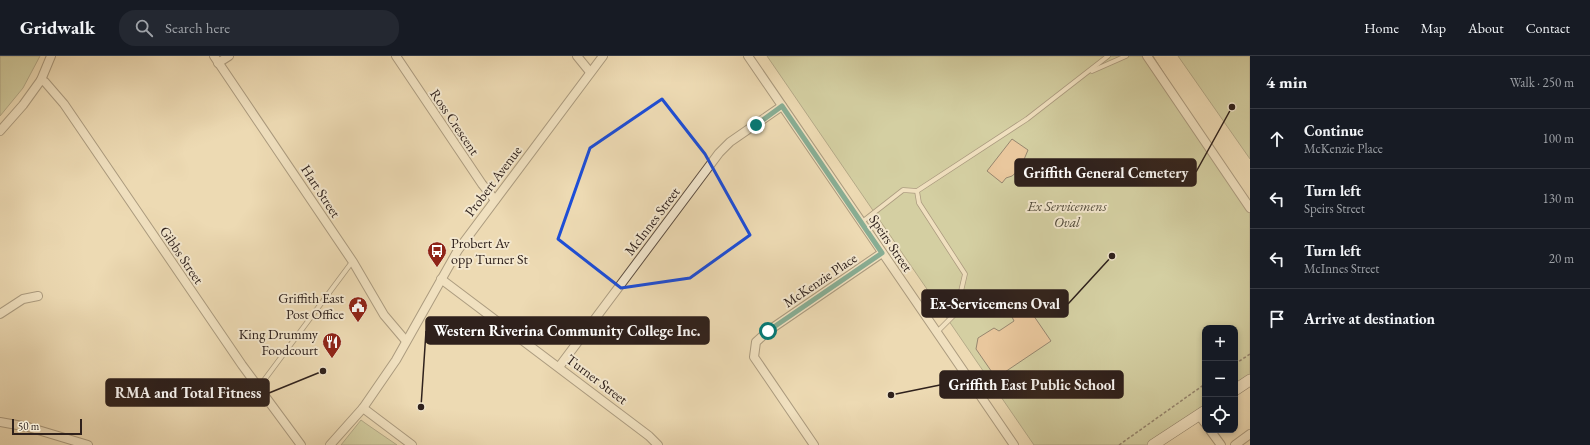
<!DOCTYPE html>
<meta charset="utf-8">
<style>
:root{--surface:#171b24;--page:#242831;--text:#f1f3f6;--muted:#9ea1a6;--line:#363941}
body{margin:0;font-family:"EB Garamond",serif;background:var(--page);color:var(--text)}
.controls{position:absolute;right:12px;bottom:12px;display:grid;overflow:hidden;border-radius:8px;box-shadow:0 2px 6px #0003}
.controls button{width:36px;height:36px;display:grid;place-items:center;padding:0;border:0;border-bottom:1px solid var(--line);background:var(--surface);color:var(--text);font:20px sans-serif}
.scale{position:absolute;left:12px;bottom:10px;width:70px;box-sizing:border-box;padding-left:4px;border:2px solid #2f211c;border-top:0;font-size:11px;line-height:14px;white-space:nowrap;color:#2f211c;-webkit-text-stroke:3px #f3e7ce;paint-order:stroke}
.stop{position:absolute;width:12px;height:12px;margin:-9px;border:3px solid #0f766e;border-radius:50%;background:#fff}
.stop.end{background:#0f766e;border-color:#fff;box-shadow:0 1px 4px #0008}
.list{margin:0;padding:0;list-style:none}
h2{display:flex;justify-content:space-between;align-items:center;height:52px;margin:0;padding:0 16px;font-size:17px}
h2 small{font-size:13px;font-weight:400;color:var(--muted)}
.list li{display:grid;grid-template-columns:26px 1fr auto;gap:12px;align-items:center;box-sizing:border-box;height:60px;padding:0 16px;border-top:1px solid var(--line)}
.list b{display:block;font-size:15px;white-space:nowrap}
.list p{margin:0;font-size:13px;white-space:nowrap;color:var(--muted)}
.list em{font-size:13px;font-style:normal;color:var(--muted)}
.icon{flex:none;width:22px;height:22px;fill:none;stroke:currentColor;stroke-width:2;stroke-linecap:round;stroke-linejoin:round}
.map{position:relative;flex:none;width:1250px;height:389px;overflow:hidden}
header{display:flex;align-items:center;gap:24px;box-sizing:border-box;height:56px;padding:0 20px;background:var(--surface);border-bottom:1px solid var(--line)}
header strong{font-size:19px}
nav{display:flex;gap:22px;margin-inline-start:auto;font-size:14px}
.search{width:280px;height:36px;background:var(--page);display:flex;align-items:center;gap:10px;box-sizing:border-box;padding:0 14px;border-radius:16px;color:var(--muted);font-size:15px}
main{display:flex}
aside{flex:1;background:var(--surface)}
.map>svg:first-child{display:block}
.green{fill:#b5c08f;stroke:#727056}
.building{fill:#e4af83;stroke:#2f211c}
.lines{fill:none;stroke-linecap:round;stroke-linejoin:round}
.lane-casing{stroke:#5e4f42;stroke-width:5.5}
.street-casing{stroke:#5e4f42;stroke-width:10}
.secondary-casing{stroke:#2f211c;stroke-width:12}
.path{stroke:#2f211c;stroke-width:1.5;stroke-dasharray:3 2;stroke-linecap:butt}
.lane{stroke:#f3e7ce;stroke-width:4}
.street{stroke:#f3e7ce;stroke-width:8}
.secondary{stroke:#f3e7ce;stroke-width:11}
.route{stroke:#0f766e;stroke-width:5}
.marked{fill:none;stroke:#1d4ed8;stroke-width:3;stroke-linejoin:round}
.labels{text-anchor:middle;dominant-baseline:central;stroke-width:4;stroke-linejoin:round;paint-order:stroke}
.street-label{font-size:14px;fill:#2f211c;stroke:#f3e7ce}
.park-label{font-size:14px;font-style:italic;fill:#504939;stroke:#f3e7ce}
.poi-label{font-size:14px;fill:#2f211c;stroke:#f3e7ce;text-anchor:end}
.leader{fill:none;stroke:#2f211c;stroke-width:1.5}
.callout-dot{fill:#2f211c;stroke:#f3e7ce;stroke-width:1.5}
.callout{fill:#2f211c;stroke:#2f211c;stroke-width:1.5}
.callout-label{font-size:15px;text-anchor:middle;font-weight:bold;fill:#fff}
</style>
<header>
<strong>Gridwalk</strong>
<div class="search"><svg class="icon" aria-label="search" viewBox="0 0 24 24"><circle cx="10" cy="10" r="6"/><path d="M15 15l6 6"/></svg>Search here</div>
<nav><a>Home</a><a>Map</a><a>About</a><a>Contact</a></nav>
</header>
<main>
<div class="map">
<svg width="1250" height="389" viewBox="0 0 1250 389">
<rect width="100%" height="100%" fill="#eddab3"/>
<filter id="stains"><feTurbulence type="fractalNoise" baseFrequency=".005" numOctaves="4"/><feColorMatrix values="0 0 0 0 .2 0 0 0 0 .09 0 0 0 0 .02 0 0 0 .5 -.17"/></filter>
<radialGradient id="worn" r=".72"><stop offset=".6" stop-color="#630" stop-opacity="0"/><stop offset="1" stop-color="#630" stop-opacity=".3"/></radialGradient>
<g class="green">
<polygon points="0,0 40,0 23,32 0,60"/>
<polygon points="767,0 1153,0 1250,153 1250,320 1235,331 1235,272 1205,272 1205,354 1153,389 1034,389"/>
<polygon points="1178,0 1250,0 1250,103"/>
<polygon points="361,364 365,367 397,389 341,389"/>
</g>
<g class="building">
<polygon points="1012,83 1028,94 1020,113 1012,120 1006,122 1002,127 987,115"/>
<polygon points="1027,250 1051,285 996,322 976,293 978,282 994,272 999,275 1014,265 1012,261"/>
</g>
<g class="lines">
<g class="lane-casing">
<g id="lane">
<polyline points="1092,15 1126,0"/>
<polyline points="917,135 919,147 965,218 956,257 937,276"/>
<polyline points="862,166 903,134 917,135 1027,63 1108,0"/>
<polyline points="259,331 352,206"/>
</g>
</g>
<g class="street-casing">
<g id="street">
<polyline points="214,0 353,206 384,259 406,285"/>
<polyline points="396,0 482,128 495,144"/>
<polyline points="577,0 590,16"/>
<polyline points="748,0 1014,389"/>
<polyline points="1147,0 1250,152"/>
<polyline points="218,7 229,0"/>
<polyline points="41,24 45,26 64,48 242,309 301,389"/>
<polyline points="0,75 23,49 41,24 51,0"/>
<polyline points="441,223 649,380 658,389"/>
<polyline points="0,258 23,243 38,240"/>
<polyline points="559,311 719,97 730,86 782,50"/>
<polyline points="363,352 412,389"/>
<polyline points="1199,359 1205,367"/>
<polyline points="0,366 28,371 88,389"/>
<polyline points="1210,374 1221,389"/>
<polyline points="330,389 363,352 396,304 458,194 603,0"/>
<polyline points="814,389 754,301 756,286 768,275 882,197"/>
<polyline points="1235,389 1250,378"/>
</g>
</g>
<g class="secondary-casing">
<g id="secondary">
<polyline points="1235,334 1250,324"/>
<polyline points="1153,389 1205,355"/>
</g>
</g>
<g class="path">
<polyline points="1235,308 1250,298"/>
<polyline points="1119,389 1205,328"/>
</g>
<use href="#lane" class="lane"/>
<use href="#street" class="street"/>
<use href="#secondary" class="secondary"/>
</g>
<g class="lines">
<polyline class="route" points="756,69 782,50 882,197 768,275"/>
</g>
<path d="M0 0H1250V389H0ZM 662,43 L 705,98 L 750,179 L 690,222 L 621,232 L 558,183 L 590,92 Z" fill="#eddab3" fill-opacity=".55" fill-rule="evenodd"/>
<path class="marked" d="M 662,43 L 705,98 L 750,179 L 690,222 L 621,232 L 558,183 L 590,92 Z"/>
<defs>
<g id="bus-pin" transform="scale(1)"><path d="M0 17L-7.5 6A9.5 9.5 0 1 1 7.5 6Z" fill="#8f2418" stroke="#f3e7ce"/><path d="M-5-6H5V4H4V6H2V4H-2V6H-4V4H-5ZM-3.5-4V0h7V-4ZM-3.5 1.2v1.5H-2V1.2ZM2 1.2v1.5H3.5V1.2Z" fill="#fff"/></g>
<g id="civic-pin" transform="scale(1)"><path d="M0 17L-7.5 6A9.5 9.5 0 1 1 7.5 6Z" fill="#8f2418" stroke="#f3e7ce"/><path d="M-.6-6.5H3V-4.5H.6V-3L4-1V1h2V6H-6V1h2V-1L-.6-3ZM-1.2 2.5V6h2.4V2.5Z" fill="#fff"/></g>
<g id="restaurant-pin" transform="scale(1)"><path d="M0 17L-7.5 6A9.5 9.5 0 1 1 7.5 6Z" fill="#8f2418" stroke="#f3e7ce"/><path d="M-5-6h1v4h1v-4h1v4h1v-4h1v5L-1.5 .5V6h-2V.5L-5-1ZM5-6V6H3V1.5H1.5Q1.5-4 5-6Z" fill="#fff"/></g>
</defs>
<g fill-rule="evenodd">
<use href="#bus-pin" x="437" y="195"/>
<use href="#civic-pin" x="358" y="250"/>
<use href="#restaurant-pin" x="332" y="286"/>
</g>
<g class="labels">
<g class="street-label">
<text transform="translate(455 66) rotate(56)">Ross Crescent</text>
<text transform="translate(493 125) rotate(-53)">Probert Avenue</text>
<text transform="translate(321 135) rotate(57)">Hart Street</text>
<text transform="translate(652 165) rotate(-53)">McInnes Street</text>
<text transform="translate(891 187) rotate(56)">Speirs Street</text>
<text transform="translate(182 199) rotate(56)">Gibbs Street</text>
<text transform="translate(820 224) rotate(-34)">McKenzie Place</text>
<text transform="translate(597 323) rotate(37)">Turner Street</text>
</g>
<g class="park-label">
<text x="1067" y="150">Ex Servicemens<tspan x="1067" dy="16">Oval</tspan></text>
</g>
<g class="poi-label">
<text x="451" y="187" text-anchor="start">Probert Av<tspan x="451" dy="16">opp Turner St</tspan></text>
<text x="344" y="242">Griffith East<tspan x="344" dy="16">Post Office</tspan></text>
<text x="318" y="278">King Drummy<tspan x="318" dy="16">Foodcourt</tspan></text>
</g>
</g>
<path class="leader" d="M1232 51L1196 116M1112 200L1068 248M421 351L426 275M891 339L940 329M323 315L269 337"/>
<g class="callout-dot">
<circle cx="1232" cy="51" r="4"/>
<circle cx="1112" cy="200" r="4"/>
<circle cx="421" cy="351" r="4"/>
<circle cx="891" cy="339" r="4"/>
<circle cx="323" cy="315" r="4"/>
</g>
<g class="callout">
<rect x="1015" y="103" width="181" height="27" rx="4"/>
<rect x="922" y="234" width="146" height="27" rx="4"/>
<rect x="426" y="261" width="283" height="27" rx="4"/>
<rect x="940" y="315" width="183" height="27" rx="4"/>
<rect x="106" y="323" width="163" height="27" rx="4"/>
</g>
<g class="callout-label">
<text x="1106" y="122">Griffith General Cemetery</text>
<text x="995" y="253">Ex-Servicemens Oval</text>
<text x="567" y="280">Western Riverina Community College Inc.</text>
<text x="1032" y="334">Griffith East Public School</text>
<text x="188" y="342">RMA and Total Fitness</text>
</g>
<rect width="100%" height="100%" filter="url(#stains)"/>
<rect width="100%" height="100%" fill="url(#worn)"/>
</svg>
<div class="controls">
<button>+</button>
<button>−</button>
<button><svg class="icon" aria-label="locate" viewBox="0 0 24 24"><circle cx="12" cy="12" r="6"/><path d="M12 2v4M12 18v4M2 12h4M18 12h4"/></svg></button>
</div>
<div class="scale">50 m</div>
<div class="stop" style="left:768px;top:275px"></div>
<div class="stop end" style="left:756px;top:69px"></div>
</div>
<aside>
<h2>4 min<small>Walk · 250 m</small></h2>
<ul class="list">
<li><svg class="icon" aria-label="ahead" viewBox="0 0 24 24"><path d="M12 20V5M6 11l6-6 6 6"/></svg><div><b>Continue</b><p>McKenzie Place</p></div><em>100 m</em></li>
<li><svg class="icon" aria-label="left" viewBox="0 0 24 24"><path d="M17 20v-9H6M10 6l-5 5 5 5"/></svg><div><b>Turn left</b><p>Speirs Street</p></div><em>130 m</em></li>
<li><svg class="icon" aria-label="left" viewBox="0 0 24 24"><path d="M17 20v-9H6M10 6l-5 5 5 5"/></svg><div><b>Turn left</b><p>McInnes Street</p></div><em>20 m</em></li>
<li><svg class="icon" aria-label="arrive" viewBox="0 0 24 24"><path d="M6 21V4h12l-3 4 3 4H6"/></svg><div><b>Arrive at destination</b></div></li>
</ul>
</aside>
</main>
